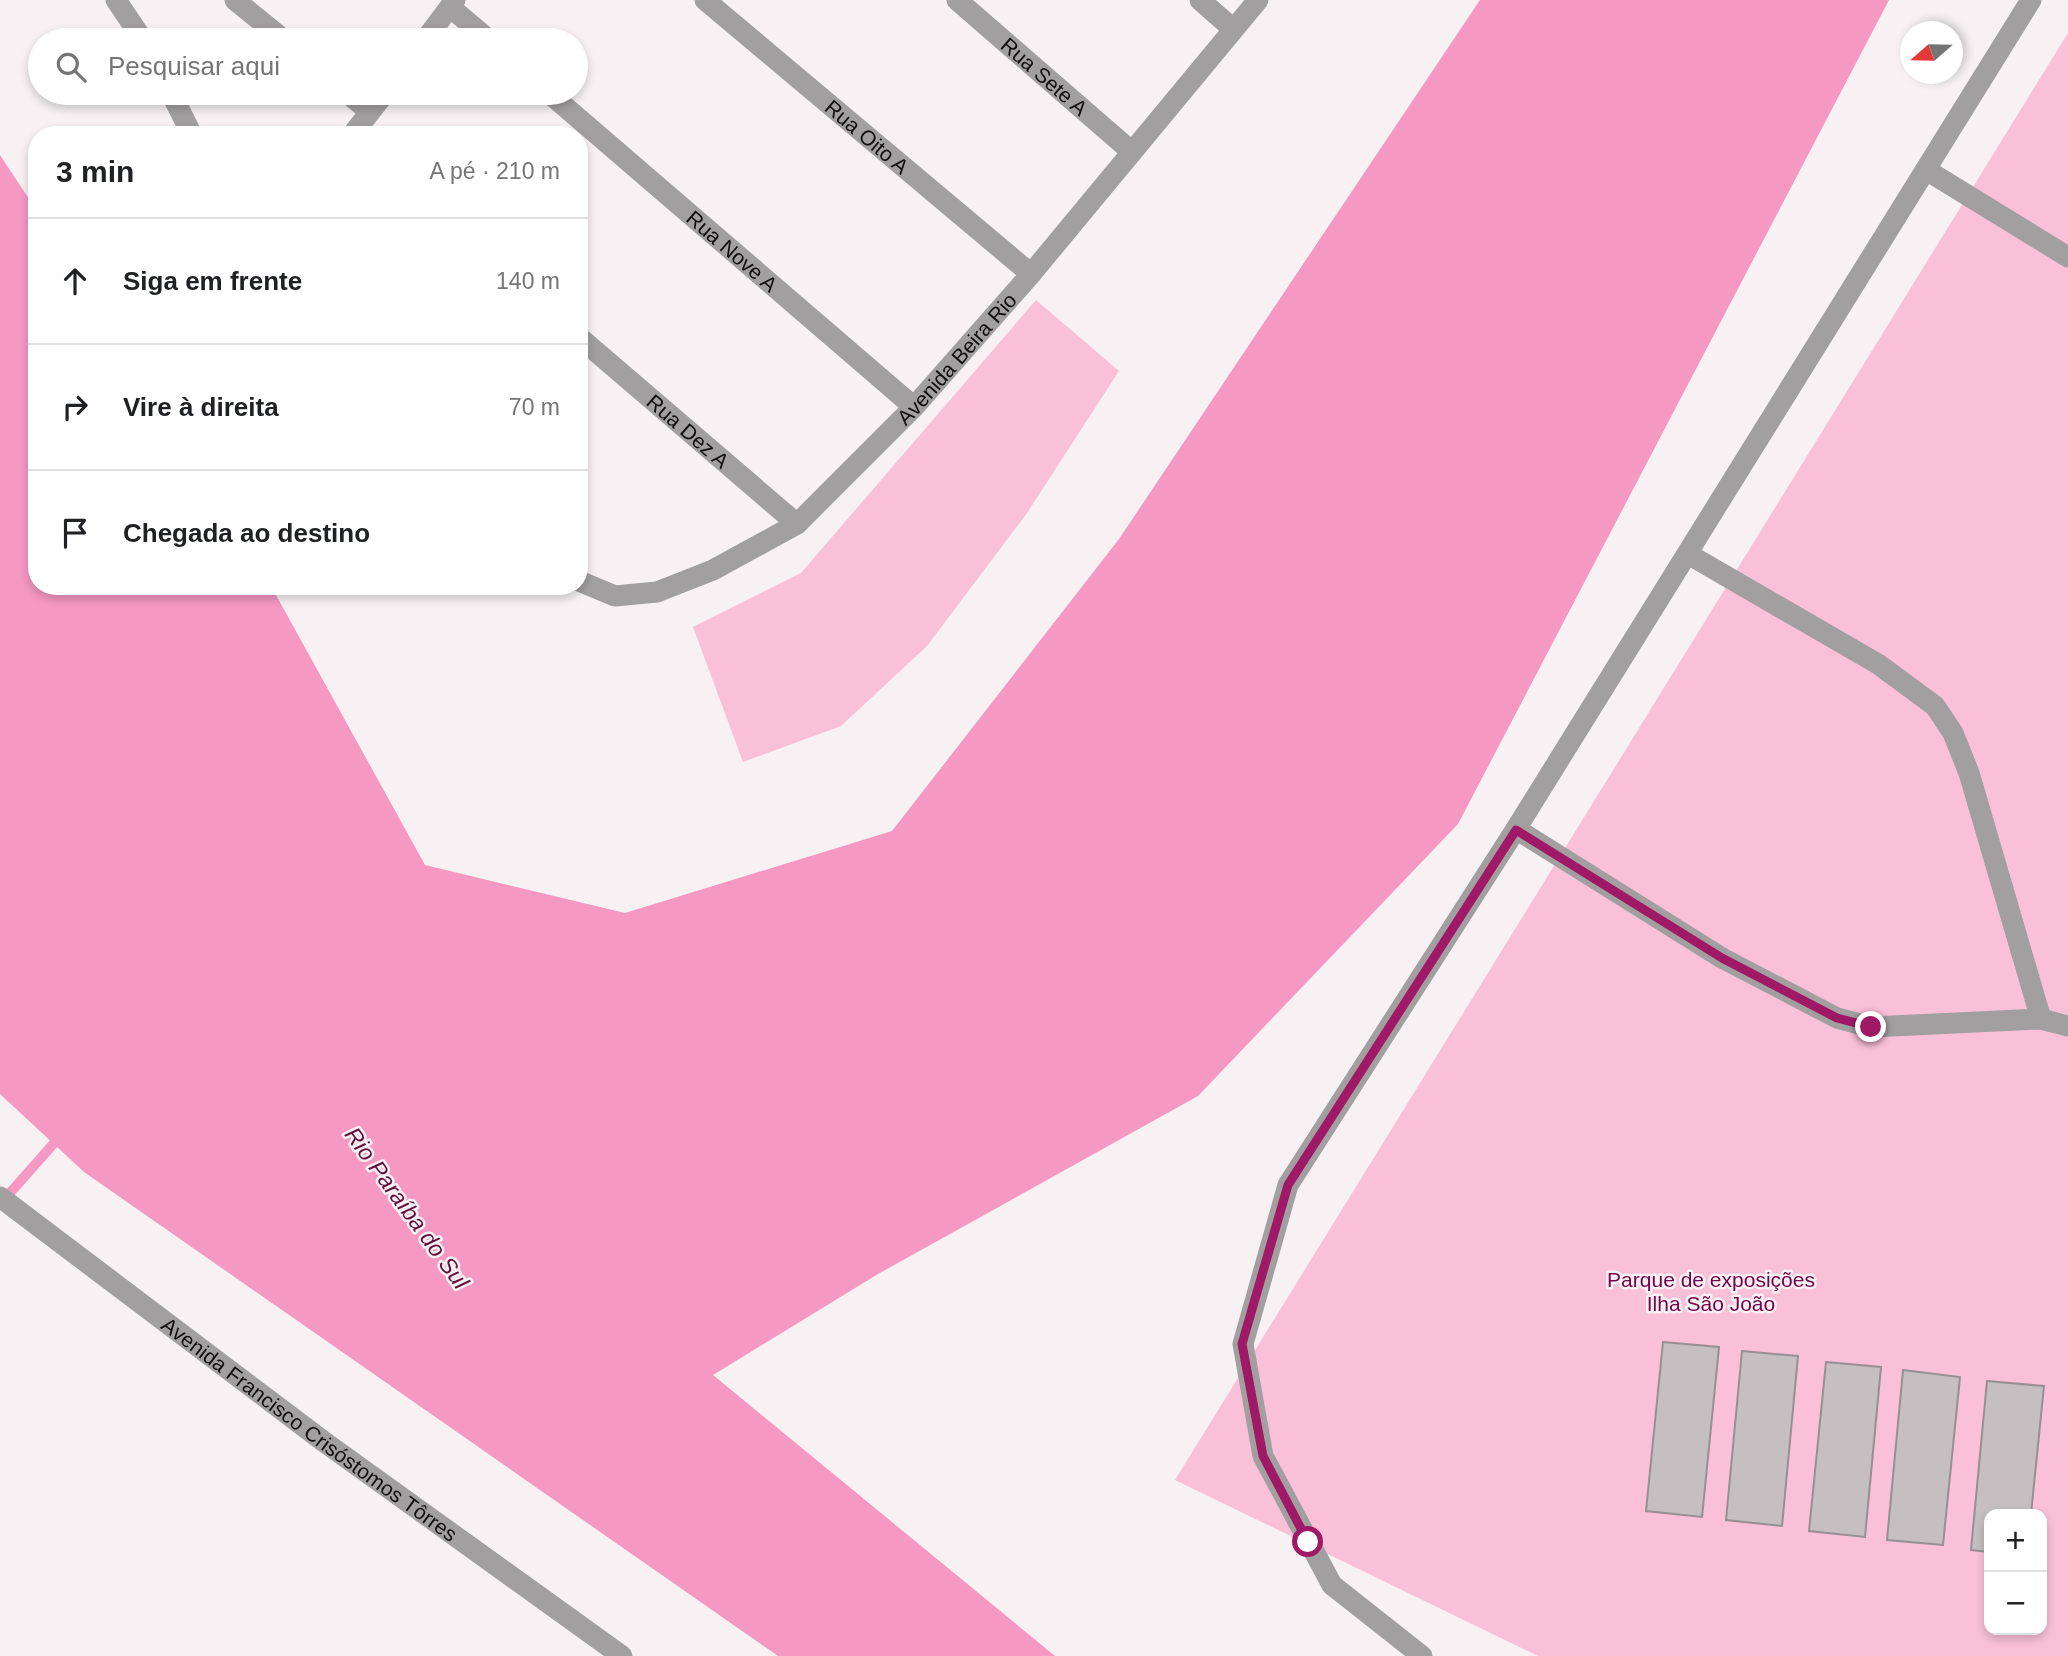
<!DOCTYPE html>
<html lang="pt">
<meta charset="utf-8">
<style>
:root{--surface:#fff;--page:#f2f2f2;--text:#202124;--muted:#757577;--line:#e0e0e0}
body{margin:0;font-family:Arial,sans-serif;background:var(--page);color:var(--text)}
.controls{position:absolute;right:21px;bottom:21px;display:grid;overflow:hidden;border-radius:14px;box-shadow:0 4px 10px #0003}
.controls button{width:63px;height:63px;display:grid;place-items:center;padding:0;border:0;border-bottom:2px solid var(--line);background:var(--surface);color:var(--text);font:35px sans-serif}
.compass{position:absolute;left:1900px;top:21px;width:63px;height:63px;border-radius:50%;background:var(--surface);box-shadow:0 4px 10px #0003;rotate:250deg}
.stop{position:absolute;width:21px;height:21px;margin:-16px;border:5px solid #a01967;border-radius:50%;background:#fff}
.stop.end{background:#a01967;border-color:#fff;box-shadow:0 2px 7px #0008}
.list{margin:0;padding:0;list-style:none}
h2{display:flex;justify-content:space-between;align-items:center;height:91px;margin:0;padding:0 28px;font-size:30px}
h2 small{font-size:23px;font-weight:400;color:var(--muted)}
.list li{display:grid;grid-template-columns:46px 1fr auto;gap:21px;align-items:center;box-sizing:border-box;height:126px;padding:0 28px;border-top:2px solid var(--line)}
.list b{display:block;font-size:26px;white-space:nowrap}
.list em{font-size:23px;font-style:normal;color:var(--muted)}
.icon{flex:none;width:38px;height:38px;fill:none;stroke:currentColor;stroke-width:2;stroke-linecap:round;stroke-linejoin:round}
.map{position:relative;flex:none;width:2068px;height:1656px;overflow:hidden}
.search{position:absolute;background:var(--surface);box-shadow:0 4px 10px #0003;left:28px;top:28px;width:560px;height:77px;display:flex;align-items:center;gap:18px;box-sizing:border-box;padding:0 24px;border-radius:38px;color:var(--muted);font-size:26px}
.panel{position:absolute;background:var(--surface);box-shadow:0 4px 10px #0003;left:28px;top:126px;width:560px;height:469px;border-radius:28px}
.map>svg:first-child{display:block}
.green{fill:#f9c0d8;fill-rule:evenodd}
.water{fill:#f598c2}
.lines{fill:none;stroke-linecap:round;stroke-linejoin:round}
.stream{stroke:#f598c2;stroke-width:10}
.building{fill:#c5bfc1;stroke:#969092;stroke-width:2}
.minor{stroke:#a29fa1;stroke-width:21}
.route{stroke:#a01967;stroke-width:9}
.labels{text-anchor:middle;dominant-baseline:central;stroke-width:5;stroke-linejoin:round;paint-order:stroke}
.street-label{font-size:21px;fill:#100e0f;stroke:#f7f1f3}
.park-label{font-size:21px;fill:#740248;stroke:#f7f1f3}
.water-label{font-size:23px;font-style:italic;fill:#600f3d;stroke:#f7f1f3}
</style>
<div class="map">
<svg width="2068" height="1656" viewBox="0 0 2068 1656">
<rect width="100%" height="100%" fill="#f7f1f3"/>
<g class="green">
<path d="M 2068,33 L 2068,1656 L 1538,1656 L 1175,1480 ZM 1989,1514 L 2042,1514 L 2042,1630 L 1989,1630 Z"/>
<polygon points="1036,300 1119,371 1027,513 927,646 841,726 743,762 693,627 801,573"/>
</g>
<polygon class="water" points="1480,0 1889,0 1458,824 1198,1096 878,1274 713,1375 1055,1656 778,1656 84,1172 0,1094 0,155 37,211 37,586 271,586 425,865 625,913 892,831 1119,539"/>
<g class="lines">
<polyline class="stream" points="2,1202 63,1133"/>
</g>
<g class="building">
<polygon points="1663,1342 1719,1347 1702,1517 1646,1511"/>
<polygon points="1742,1351 1798,1356 1782,1526 1726,1520"/>
<polygon points="1826,1362 1881,1367 1865,1537 1809,1531"/>
<polygon points="1903,1370 1960,1377 1943,1545 1887,1540"/>
<polygon points="1987,1381 2044,1386 2031,1514 1989,1514 1989,1552 1971,1550"/>
</g>
<g class="lines">
<g class="minor">
<polyline points="116,0 143,40"/>
<polyline points="235,0 284,40"/>
<path id="s1" d="M 705,0 L 1031,274"/>
<path id="s2" d="M 957,0 L 1132,152"/>
<polyline points="1200,0 1233,29"/>
<polyline points="450,7 489,40"/>
<polyline points="425,40 455,0"/>
<polyline points="171,93 192,135"/>
<polyline points="347,93 370,112"/>
<path id="s3" d="M 549,93 L 914,407"/>
<polyline points="352,135 385,93"/>
<polyline points="1928,171 2068,257"/>
<path id="s4" d="M 579,337 L 797,524"/>
<polyline points="1688,554 1878,664 1935,706 1953,733 1969,773 2041,1019"/>
<path id="s5" d="M 579,581 L 615,596 L 657,592 L 713,570 L 797,524 L 914,407 L 1031,274 L 1258,0"/>
<polyline points="1516,829 1722,958 1837,1018 1871,1027 2041,1019 2068,1026"/>
<path id="s6" d="M 0,1197 L 323,1441 L 622,1656"/>
<polyline points="1422,1656 1332,1585 1263,1456 1243,1344 1288,1185 1516,829 2031,0"/>
</g>
</g>
<g class="lines">
<polyline class="route" points="1308,1542 1263,1456 1242,1344 1288,1185 1516,830 1722,958 1837,1018 1871,1027"/>
</g>
<g class="labels">
<g class="street-label">
<text stroke="none"><textPath href="#s2" startOffset="116">Rua Sete A</textPath></text>
<text stroke="none"><textPath href="#s1" startOffset="212">Rua Oito A</textPath></text>
<text stroke="none"><textPath href="#s3" startOffset="242">Rua Nove A</textPath></text>
<text stroke="none"><textPath href="#s5" startOffset="467">Avenida Beira Rio</textPath></text>
<text stroke="none"><textPath href="#s4" startOffset="144">Rua Dez A</textPath></text>
<text stroke="none"><textPath href="#s6" startOffset="387">Avenida Francisco Crisóstomos Tôrres</textPath></text>
</g>
<g class="park-label">
<text x="1711" y="1279">Parque de exposições<tspan x="1711" dy="24">Ilha São João</tspan></text>
</g>
<g class="water-label">
<text transform="translate(407 1208) rotate(54)">Rio Paraíba do Sul</text>
</g>
</g>
</svg>
<div class="controls">
<button>+</button>
<button>−</button>
</div>
<svg class="compass" viewBox="-18 -18 36 36"><path d="M0-13l5 13h-10z" fill="#e53935"/><path d="M0 13l5-13h-10z" fill="#757577"/></svg>
<div class="stop" style="left:1308px;top:1542px"></div>
<div class="stop end" style="left:1871px;top:1027px"></div>
<div class="search"><svg class="icon" aria-label="search" viewBox="0 0 24 24"><circle cx="10" cy="10" r="6"/><path d="M15 15l6 6"/></svg>Pesquisar aqui</div>
<section class="panel">
<h2>3 min<small>A pé · 210 m</small></h2>
<ul class="list">
<li><svg class="icon" aria-label="ahead" viewBox="0 0 24 24"><path d="M12 20V5M6 11l6-6 6 6"/></svg><div><b>Siga em frente</b></div><em>140 m</em></li>
<li><svg class="icon" aria-label="right" viewBox="0 0 24 24"><path d="M7 20v-9h11M14 6l5 5-5 5"/></svg><div><b>Vire à direita</b></div><em>70 m</em></li>
<li><svg class="icon" aria-label="arrive" viewBox="0 0 24 24"><path d="M6 21V4h12l-3 4 3 4H6"/></svg><div><b>Chegada ao destino</b></div></li>
</ul>
</section>
</div>
